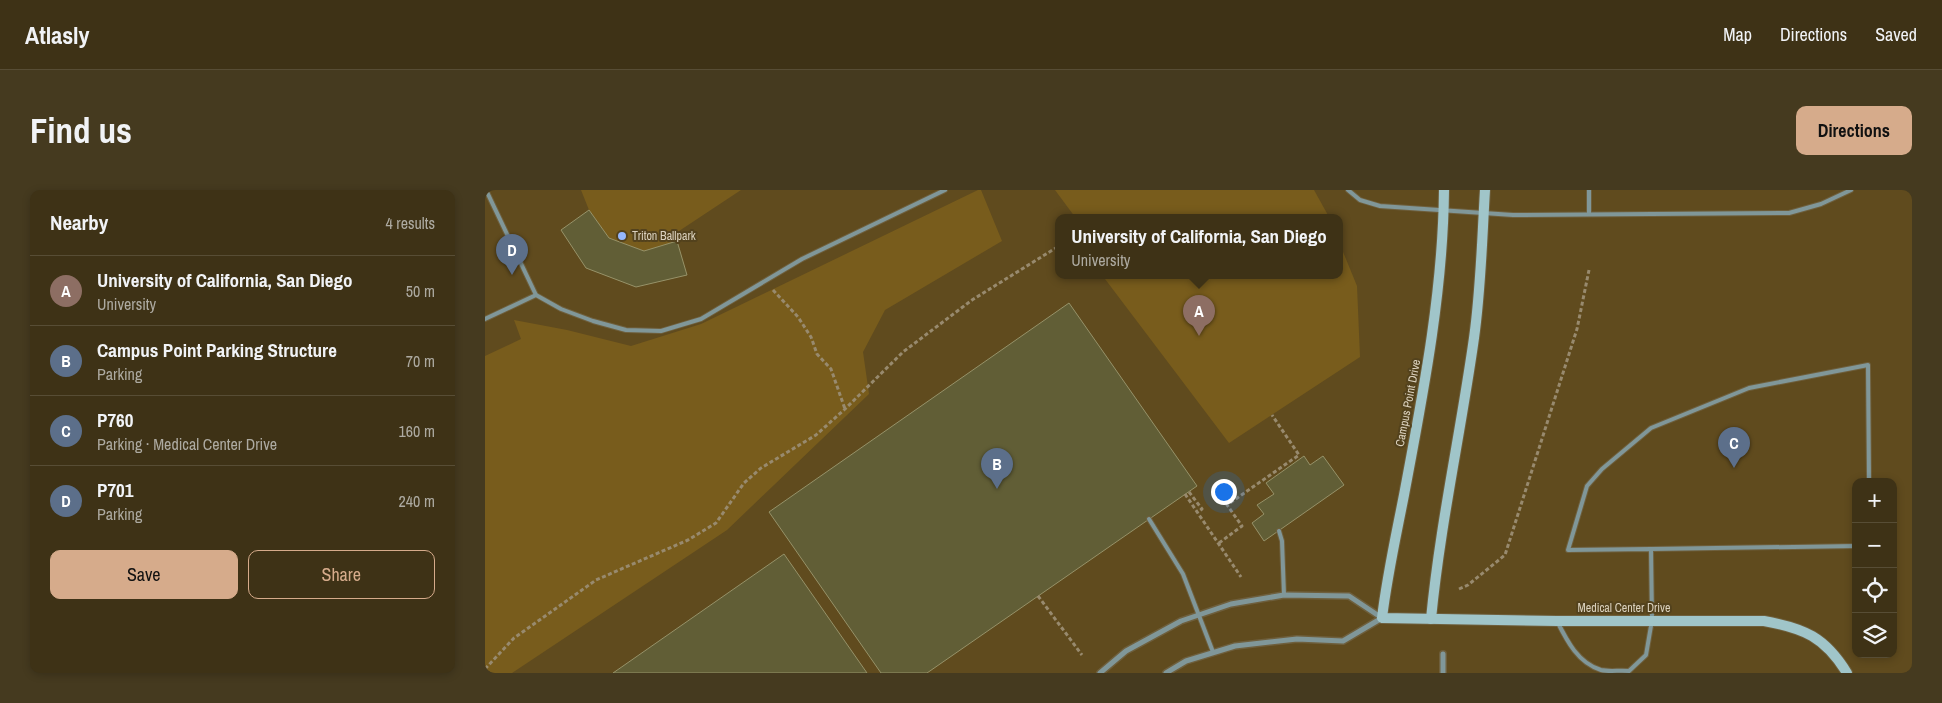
<!DOCTYPE html>
<meta charset="utf-8">
<style>
:root{--surface:#3e3216;--page:#453a1f;--text:#f1f3f6;--muted:#adaaa1;--line:#574d35;--accent:#d6ab8b}
body{margin:0;font-family:"Archivo Narrow",sans-serif;background:var(--page);color:var(--text)}
.controls{position:absolute;right:15px;bottom:15px;display:grid;overflow:hidden;border-radius:10px;box-shadow:0 2px 8px #0003}
.controls button{width:45px;height:45px;display:grid;place-items:center;padding:0;border:0;border-bottom:1px solid var(--line);background:var(--surface);color:var(--text);font:25px sans-serif}
.you{position:absolute;left:738px;top:301px;width:18px;height:18px;margin:-12px;border:4px solid #fff;border-radius:50%;background:#1a73e8;box-shadow:0 0 0 8px #1a73e833}
.badge{display:grid;place-items:center;width:32px;height:32px;border-radius:50%;background:var(--accent);color:#fff;font-size:16px;font-weight:700}
.pin{position:absolute;translate:-50% -41px;filter:drop-shadow(0 1px 2px #0008)}
.pin::after{content:'';position:absolute;top:26px;width:18px;height:15px;background:inherit;clip-path:polygon(0 0,100% 0,50% 100%)}
.popup{position:absolute;left:570px;top:24px;width:288px;height:65px;box-sizing:border-box;display:grid;place-content:center;border-radius:10px;background:var(--surface);filter:drop-shadow(0 1px 4px #0005);font-size:16px;white-space:nowrap;color:var(--muted)}
.popup b{font-size:19px;color:var(--text)}
.popup::after{content:'';position:absolute;left:50%;top:100%;margin-left:-10px;border:10px solid transparent;border-top-color:var(--surface)}
.list{margin:0;padding:0;list-style:none}
h2{display:flex;justify-content:space-between;align-items:center;height:65px;margin:0;padding:0 20px;font-size:21px}
h2 small{font-size:16px;font-weight:400;color:var(--muted)}
.list li{display:grid;grid-template-columns:32px 1fr auto;gap:15px;align-items:center;box-sizing:border-box;height:70px;padding:0 20px;border-top:1px solid var(--line)}
.list b{display:block;font-size:19px;white-space:nowrap}
.list p{margin:0;font-size:16px;white-space:nowrap;color:var(--muted)}
.list em{font-size:16px;font-style:normal;color:var(--muted)}
.actions{display:flex;gap:10px;padding:15px 20px}
.actions a{flex:1;padding:11px 0;border:1px solid var(--accent);border-radius:10px;text-align:center;font-size:18px;color:var(--accent)}
.actions .main{background:var(--accent);color:#111}
.icon{flex:none;width:28px;height:28px;fill:none;stroke:currentColor;stroke-width:2;stroke-linecap:round;stroke-linejoin:round}
.map{position:relative;flex:none;width:1427px;height:483px;overflow:hidden;border-radius:10px}
header{display:flex;align-items:center;gap:30px;box-sizing:border-box;height:70px;padding:0 25px;background:var(--surface);border-bottom:1px solid var(--line)}
header strong{font-size:24px}
nav{display:flex;gap:28px;margin-inline-start:auto;font-size:18px}
.intro{display:flex;align-items:center;justify-content:space-between;box-sizing:border-box;height:120px;padding:0 30px}
h1{margin:0;font-size:35px}
.button{padding:12px 22px;border-radius:10px;background:var(--accent);color:#111;font-size:18px;font-weight:700}
main{display:flex;gap:30px;padding:0 30px}
aside{flex:1;background:var(--surface);border-radius:10px;box-shadow:0 2px 8px #0003}
.map>svg:first-child{display:block}
.built{fill:#604b1e;fill-rule:evenodd}
.green{fill:#785c1c}
.building{fill:#615e36;stroke:#969269}
.lines{fill:none;stroke-linecap:round;stroke-linejoin:round}
.lane-casing{stroke:#6e5f3d;stroke-width:6}
.street-casing{stroke:#6e5f3d;stroke-width:8}
.secondary-casing{stroke:#6e5f3d;stroke-width:12}
.path{stroke:#988a6e;stroke-width:3;stroke-dasharray:4 2.5;stroke-linecap:butt}
.lane{stroke:#809799;stroke-width:4}
.street{stroke:#809799;stroke-width:5}
.secondary{stroke:#a0c5c9;stroke-width:10}
.poi-dot{fill:#95b7fd;stroke:#53421d;stroke-width:2}
.labels{text-anchor:middle;dominant-baseline:central;stroke-width:4;stroke-linejoin:round;paint-order:stroke}
.poi-label{font-size:12px;fill:#dbd1bd;stroke:#53421d;text-anchor:start}
.street-label{font-size:12px;fill:#dbd1bd;stroke:#53421d}
</style>
<header>
<strong>Atlasly</strong>
<nav><a>Map</a><a>Directions</a><a>Saved</a></nav>
</header>
<div class="intro"><h1>Find us</h1><a class="button">Directions</a></div>
<main>
<aside>
<h2>Nearby<small>4 results</small></h2>
<ul class="list">
<li><span class="badge" style="background:#8d6e63">A</span><div><b>University of California, San Diego</b><p>University</p></div><em>50 m</em></li>
<li><span class="badge" style="background:#5c6f8a">B</span><div><b>Campus Point Parking Structure</b><p>Parking</p></div><em>70 m</em></li>
<li><span class="badge" style="background:#5c6f8a">C</span><div><b>P760</b><p>Parking · Medical Center Drive</p></div><em>160 m</em></li>
<li><span class="badge" style="background:#5c6f8a">D</span><div><b>P701</b><p>Parking</p></div><em>240 m</em></li>
</ul>
<div class="actions"><a class="main">Save</a><a>Share</a></div>
</aside>
<div class="map">
<svg width="1427" height="483" viewBox="0 0 1427 483">
<rect width="100%" height="100%" fill="#53421d"/>
<path class="built" d="M 0,0 L 1427,0 L 1427,483 L 0,483 ZM 574,27 L 854,27 L 854,85 L 574,85 ZM 1371,292 L 1408,292 L 1408,464 L 1371,464 Z"/>
<g class="green">
<polygon points="96,0 256,0 191,43 196,50 192,51 202,85 151,97 101,78 76,40 104,20"/>
<polygon points="493,0 496,0 517,51 400,120 378,162 384,204 242,340 27,483 0,483 0,166 36,149 29,130 82,140 146,156 216,134"/>
<polygon points="570,0 829,0 844,27 590,27"/>
<polygon points="854,52 872,96 875,167 744,253 617,85 854,85"/>
</g>
<g class="building">
<polygon points="104,20 124,48 159,61 192,51 202,85 151,97 101,78 76,40"/>
<polygon points="584,113 712,296 442,483 396,483 284,322"/>
<polygon points="819,266 825,275 838,266 859,295 779,351 767,333 779,324 772,315 789,304 781,293"/>
<polygon points="299,364 382,483 128,483"/>
</g>
<g class="lines">
<g class="lane-casing">
<g id="lane">
<polyline points="1,0 51,105 76,119 108,131 141,140 176,141 216,129 317,69 460,0"/>
<polyline points="863,0 875,10 895,16 1028,25 1304,23 1336,14 1366,0"/>
<polyline points="1104,0 1104,24"/>
<polyline points="0,129 51,105"/>
<polyline points="664,329 698,384 728,462"/>
<polyline points="794,341 797,351 799,405"/>
<polyline points="1166,359 1371,356"/>
<path d="M 1072,431 C 1082,451 1093,473 1116,480 C 1124,482 1135,480 1144,481 L 1161,465 L 1167,430 L 1166,359 L 1083,360 L 1102,296 L 1117,279 L 1166,238 L 1264,198 L 1383,175 L 1384,292"/>
</g>
</g>
<g class="street-casing">
<g id="street">
<polyline points="958,464 958,483"/>
<polyline points="615,483 641,461 696,431 746,414 799,405 864,406 897,428 858,451 812,449 750,456 701,471 681,483"/>
</g>
</g>
<g class="secondary-casing">
<g id="secondary">
<path d="M 959,0 C 958,103 938,204 919,305 C 911,346 902,386 897,428 L 1072,431 L 1279,431 C 1319,438 1340,447 1362,483"/>
<path d="M 946,429 C 955,335 976,241 989,148 C 996,98 997,49 1000,0"/>
</g>
</g>
<g class="path">
<polyline points="288,100 313,127 326,147 332,164 346,179 360,219"/>
<polyline points="704,302 717,319 713,322"/>
<polyline points="700,304 756,387"/>
<polyline points="734,353 757,336 742,315 814,265 787,225"/>
<polyline points="974,399 983,395 1020,365 1092,139 1104,80"/>
<polyline points="553,406 597,465"/>
<polyline points="0,479 29,448 111,390 203,350 231,333 259,293 276,278 331,245 360,219 418,162 487,110 574,56"/>
</g>
<use href="#lane" class="lane"/>
<use href="#street" class="street"/>
<use href="#secondary" class="secondary"/>
</g>
<circle class="poi-dot" cx="137" cy="46" r="5"/>
<g class="labels">
<g class="poi-label">
<text x="147" y="46">Triton Ballpark</text>
</g>
<g class="street-label">
<text transform="translate(923 213) rotate(-79)">Campus Point Drive</text>
<text x="1139" y="418">Medical Center Drive</text>
</g>
</g>
</svg>
<div class="controls">
<button>+</button>
<button>−</button>
<button><svg class="icon" aria-label="locate" viewBox="0 0 24 24"><circle cx="12" cy="12" r="6"/><path d="M12 2v4M12 18v4M2 12h4M18 12h4"/></svg></button>
<button><svg class="icon" aria-label="layers" viewBox="0 0 24 24"><path d="M12 4l9 5-9 5-9-5zM3 14l9 5 9-5"/></svg></button>
</div>
<div class="you"></div>
<div class="pin badge" style="left:714px;top:146px;background:#8d6e63">A</div>
<div class="popup"><b>University of California, San Diego</b>University</div>
<div class="pin badge" style="left:512px;top:299px;background:#5c6f8a">B</div>
<div class="pin badge" style="left:1249px;top:278px;background:#5c6f8a">C</div>
<div class="pin badge" style="left:27px;top:85px;background:#5c6f8a">D</div>
</div>
</main>
